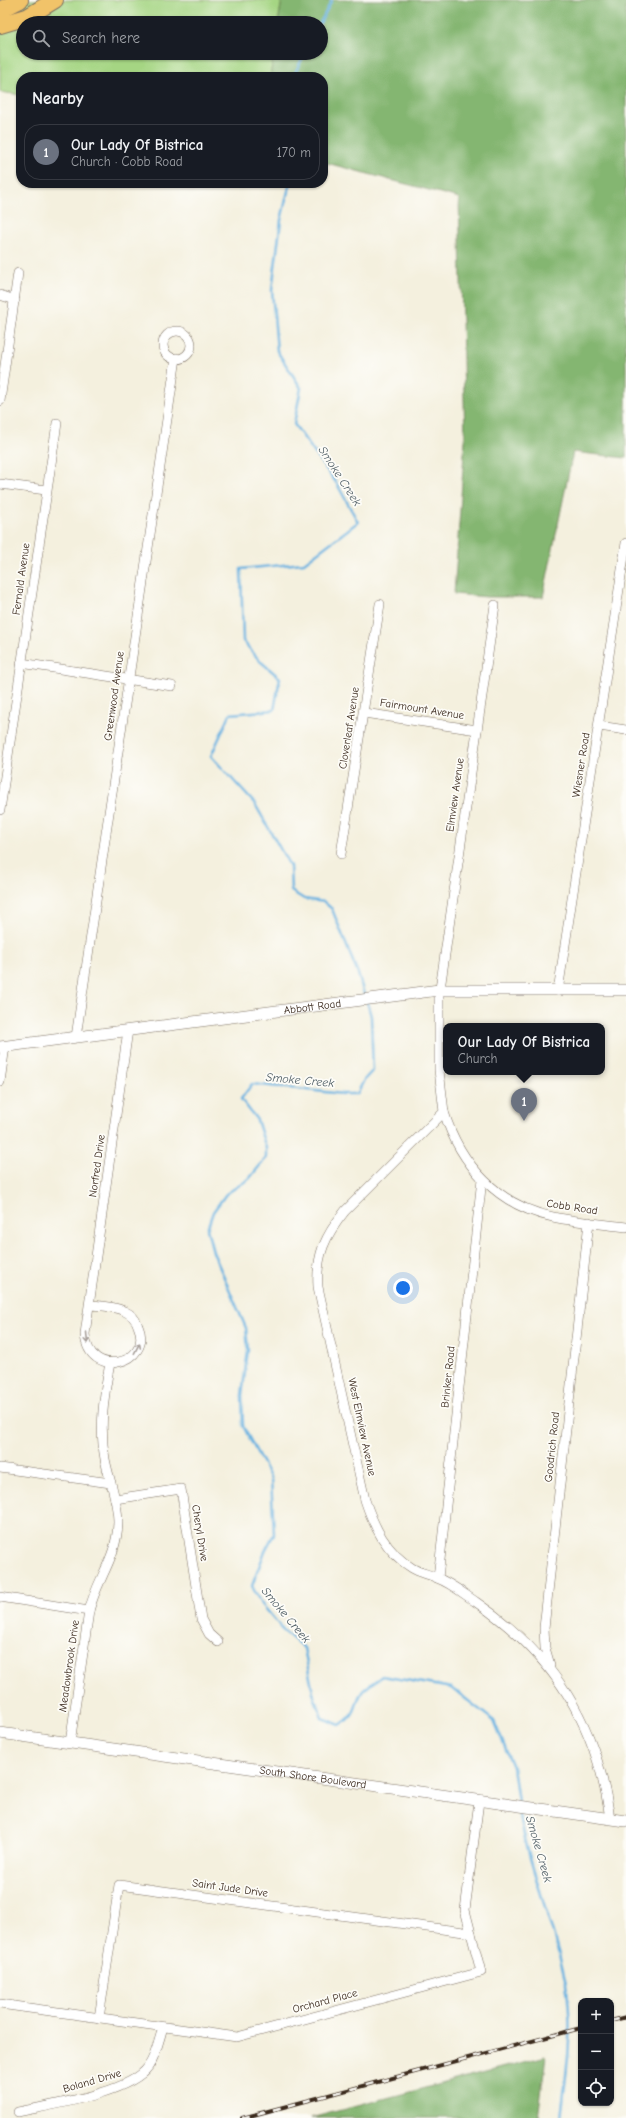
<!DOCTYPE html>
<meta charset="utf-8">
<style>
:root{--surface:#171b24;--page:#20242c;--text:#f1f3f6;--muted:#9ea1a6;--line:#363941;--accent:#1f6fb2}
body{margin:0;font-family:"Comic Neue",sans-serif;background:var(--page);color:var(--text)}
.controls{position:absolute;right:12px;bottom:12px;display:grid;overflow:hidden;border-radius:8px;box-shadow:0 1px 3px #0004}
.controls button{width:36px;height:36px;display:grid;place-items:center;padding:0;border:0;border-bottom:1px solid var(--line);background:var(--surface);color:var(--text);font:20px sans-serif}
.you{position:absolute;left:403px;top:1288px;width:14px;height:14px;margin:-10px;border:3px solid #fff;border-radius:50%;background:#1a73e8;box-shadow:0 0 0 6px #1a73e833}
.badge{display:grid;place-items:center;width:26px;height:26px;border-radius:50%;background:var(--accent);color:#fff;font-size:13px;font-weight:700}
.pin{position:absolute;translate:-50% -33px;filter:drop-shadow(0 1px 2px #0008)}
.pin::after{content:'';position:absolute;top:21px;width:14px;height:12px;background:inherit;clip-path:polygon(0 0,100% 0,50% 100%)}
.popup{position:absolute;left:443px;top:1023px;width:162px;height:52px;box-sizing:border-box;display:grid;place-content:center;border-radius:8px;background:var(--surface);filter:drop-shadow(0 1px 3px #0005);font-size:13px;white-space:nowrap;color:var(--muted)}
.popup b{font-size:15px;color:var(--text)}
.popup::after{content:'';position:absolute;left:50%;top:100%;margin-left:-8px;border:8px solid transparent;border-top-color:var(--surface)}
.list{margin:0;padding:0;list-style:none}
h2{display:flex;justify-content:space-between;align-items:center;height:52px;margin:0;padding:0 16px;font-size:17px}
h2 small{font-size:13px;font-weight:400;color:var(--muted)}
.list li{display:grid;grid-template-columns:26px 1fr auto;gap:12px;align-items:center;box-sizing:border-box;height:56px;margin:0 8px 8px;padding:0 8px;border:1px solid var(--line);border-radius:16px}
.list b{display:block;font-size:15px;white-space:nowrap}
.list p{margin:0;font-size:13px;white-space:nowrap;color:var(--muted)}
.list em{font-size:13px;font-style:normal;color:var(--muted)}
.icon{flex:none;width:22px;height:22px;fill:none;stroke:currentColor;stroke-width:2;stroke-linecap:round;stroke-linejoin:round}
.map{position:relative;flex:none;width:626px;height:2118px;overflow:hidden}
.search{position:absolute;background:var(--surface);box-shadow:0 1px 3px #0004;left:16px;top:16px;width:312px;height:44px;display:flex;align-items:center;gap:10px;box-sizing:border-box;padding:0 14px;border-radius:22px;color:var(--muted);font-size:15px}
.panel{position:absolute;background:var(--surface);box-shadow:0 1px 3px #0004;left:16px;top:72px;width:312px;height:116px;border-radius:16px}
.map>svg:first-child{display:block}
.green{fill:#a5d583;stroke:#708050}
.forest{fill:#84b671;stroke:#607048}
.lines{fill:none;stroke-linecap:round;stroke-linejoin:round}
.stream{stroke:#69b2e1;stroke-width:2.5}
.minor-casing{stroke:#7c6f61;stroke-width:10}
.tertiary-casing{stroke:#7c6f61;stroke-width:12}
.motorway-casing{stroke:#7c6f61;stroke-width:18}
.minor{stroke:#fff;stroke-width:9}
.tertiary{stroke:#fff;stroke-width:11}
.motorway{stroke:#f1c369;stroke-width:16}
.rail-casing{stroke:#3b2a1e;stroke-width:4}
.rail{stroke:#fdfcf7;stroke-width:2.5;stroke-dasharray:8;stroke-linecap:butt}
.oneway{stroke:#a79f9a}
.labels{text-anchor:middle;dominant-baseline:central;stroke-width:3.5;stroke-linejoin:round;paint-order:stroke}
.street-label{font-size:11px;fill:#3b2a1e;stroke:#fdfcf7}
.water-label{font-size:12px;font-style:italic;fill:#4b5a62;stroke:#fdfcf7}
</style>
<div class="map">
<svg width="626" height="2118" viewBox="0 0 626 2118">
<rect width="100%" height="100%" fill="#fdfcf7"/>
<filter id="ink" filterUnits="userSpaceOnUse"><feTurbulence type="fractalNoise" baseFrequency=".025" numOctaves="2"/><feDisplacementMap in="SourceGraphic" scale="8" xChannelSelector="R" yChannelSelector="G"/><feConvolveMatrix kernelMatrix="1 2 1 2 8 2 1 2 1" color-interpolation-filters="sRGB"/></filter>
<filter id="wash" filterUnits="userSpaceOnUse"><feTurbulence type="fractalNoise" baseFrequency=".012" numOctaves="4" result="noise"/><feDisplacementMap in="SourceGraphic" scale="16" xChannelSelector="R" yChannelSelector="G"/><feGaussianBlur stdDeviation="0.9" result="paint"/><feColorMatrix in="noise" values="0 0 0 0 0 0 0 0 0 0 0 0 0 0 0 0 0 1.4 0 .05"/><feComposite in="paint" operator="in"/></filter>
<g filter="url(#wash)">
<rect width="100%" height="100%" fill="#f4f0de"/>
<polygon class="green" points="0,0 282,0 278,23 23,23 23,53 274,53 270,77 21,77 21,95 0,92"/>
<g class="forest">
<polygon points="282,0 626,0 626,458 573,452 543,597 487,597 454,594 465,440 459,198 323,162 323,77 270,77 274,53 321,53 321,23 278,23"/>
<polygon points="546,2056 538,2118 311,2118"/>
</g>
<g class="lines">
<g class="stream">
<polyline points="320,23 332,0"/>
<polyline points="293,77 305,53"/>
<polyline points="290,183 281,220 272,290 277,351 301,388 294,424 337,484 358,522 304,563 241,569 243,641 260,661 280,678 274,710 230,714 211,756 255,804 290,866 291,891 304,899 324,902 332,909 358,974 365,997"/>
<path d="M 367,1002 L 371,1016 L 373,1070 L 364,1080 L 357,1094 L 343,1094 L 252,1084 L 241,1099 L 257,1120 L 266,1148 L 266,1158 L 249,1179 L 226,1194 L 213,1212 L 207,1229 L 213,1252 L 246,1328 L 248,1350 L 242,1395 L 243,1426 L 271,1479 L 274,1534 L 265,1551 L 252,1586 L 260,1602 L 285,1632 L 304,1648 L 313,1693 L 322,1718 L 340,1725 C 359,1713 353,1707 362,1692 C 367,1686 376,1681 382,1676 L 452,1688 L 494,1721 L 513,1767 L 518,1802"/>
<path d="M 519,1809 C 528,1867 555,1926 566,1985 C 574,2029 566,2074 561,2118"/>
</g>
</g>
</g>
<g filter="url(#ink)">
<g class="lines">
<g class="minor-casing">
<g id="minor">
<polyline points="0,295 15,300"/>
<circle cx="177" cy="345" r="14"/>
<polyline points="0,401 18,273"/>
<polyline points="0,484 46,490"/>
<path d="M 495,605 L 439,996 L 439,1070 L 444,1112 L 345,1211 C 325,1236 316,1255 318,1287 L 365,1500 C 374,1527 386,1552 412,1568 C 420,1573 429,1574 437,1578 C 451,1583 464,1594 476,1602 C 554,1655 597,1724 610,1818"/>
<polyline points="21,663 172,686"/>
<polyline points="364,713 477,730"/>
<polyline points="599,726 626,730"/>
<polyline points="0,810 57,423"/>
<polyline points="341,854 380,604"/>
<polyline points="558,991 626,543"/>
<polyline points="76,1037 176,358"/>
<polyline points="0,1082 5,1046"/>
<path d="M 444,1112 C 460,1164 498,1206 553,1217 C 577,1222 602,1224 626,1227"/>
<path d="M 91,1305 C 101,1306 114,1306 124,1311 C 131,1314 136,1319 138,1326 C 155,1364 88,1381 85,1334 L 128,1030"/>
<polyline points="0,1468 111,1483"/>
<polyline points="115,1499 181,1489 201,1619 209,1634 218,1642"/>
<polyline points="438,1578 482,1179"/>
<polyline points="0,1597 89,1611"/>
<polyline points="550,1665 545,1648 544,1628 589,1222"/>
<path d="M 70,1743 L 89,1611 C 97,1578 117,1559 118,1522 C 118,1501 109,1480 105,1459 C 99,1427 104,1395 110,1363"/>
<polyline points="0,2004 237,2037 481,1972 465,1910 479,1801"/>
<polyline points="99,2018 119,1885 471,1933"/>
<path d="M 18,2112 C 50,2105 130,2093 148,2067 C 156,2056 159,2040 163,2027"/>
</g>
</g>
<g class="tertiary-casing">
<g id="tertiary">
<path id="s1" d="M 0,1047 L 439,990 L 626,990"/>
<path id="s2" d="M 0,1733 L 626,1821"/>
</g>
</g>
<g class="motorway-casing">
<g id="motorway">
<polyline points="0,10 20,0"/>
<polyline points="0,25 27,17 55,0"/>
</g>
</g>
<use href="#minor" class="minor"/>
<use href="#tertiary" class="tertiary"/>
<use href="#motorway" class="motorway"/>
<g class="rail-casing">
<g id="rail">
<polyline points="611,2021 626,2017"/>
<polyline points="242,2118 581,2028"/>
</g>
</g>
<use href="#rail" class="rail"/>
</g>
<defs><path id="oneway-shaft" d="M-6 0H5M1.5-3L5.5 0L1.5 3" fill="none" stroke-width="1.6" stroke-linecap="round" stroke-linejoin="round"/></defs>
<g class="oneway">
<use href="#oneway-shaft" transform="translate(87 1338) rotate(85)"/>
<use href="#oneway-shaft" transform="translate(137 1348) rotate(-63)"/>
</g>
</g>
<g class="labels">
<g class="street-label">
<text transform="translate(21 579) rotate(-82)">Fernald Avenue</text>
<text transform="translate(114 696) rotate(-82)">Greenwood Avenue</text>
<text transform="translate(422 709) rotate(9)">Fairmount Avenue</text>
<text transform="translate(349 728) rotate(-81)">Cloverleaf Avenue</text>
<text transform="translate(581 765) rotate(-81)">Wiesner Road</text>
<text transform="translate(455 795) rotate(-82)">Elmview Avenue</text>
<text stroke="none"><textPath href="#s1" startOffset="315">Abbott Road</textPath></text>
<text transform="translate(97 1166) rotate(-82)">Norfred Drive</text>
<text transform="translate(572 1207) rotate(9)">Cobb Road</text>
<text transform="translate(448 1377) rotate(-84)">Brinker Road</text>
<text transform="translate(362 1427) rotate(78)">West Elmview Avenue</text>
<text transform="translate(552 1447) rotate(-84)">Goodrich Road</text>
<text transform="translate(200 1533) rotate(81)">Cheryl Drive</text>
<text transform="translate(69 1666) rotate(-82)">Meadowbrook Drive</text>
<text stroke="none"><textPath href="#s2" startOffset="316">South Shore Boulevard</textPath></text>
<text transform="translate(230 1888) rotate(8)">Saint Jude Drive</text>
<text transform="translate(325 2001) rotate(-15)">Orchard Place</text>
<text transform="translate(92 2081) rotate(-16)">Boland Drive</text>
</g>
<g class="water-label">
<text transform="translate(340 476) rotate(57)">Smoke Creek</text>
<text transform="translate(300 1080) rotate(5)">Smoke Creek</text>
<text transform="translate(286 1615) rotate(50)">Smoke Creek</text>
<text transform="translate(539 1849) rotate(74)">Smoke Creek</text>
</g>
</g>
</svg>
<div class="controls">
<button>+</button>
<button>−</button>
<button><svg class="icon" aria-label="locate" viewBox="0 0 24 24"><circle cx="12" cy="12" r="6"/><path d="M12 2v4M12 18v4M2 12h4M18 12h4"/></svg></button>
</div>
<div class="you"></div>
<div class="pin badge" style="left:524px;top:1121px;background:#6b7280">1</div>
<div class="popup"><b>Our Lady Of Bistrica</b>Church</div>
<div class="search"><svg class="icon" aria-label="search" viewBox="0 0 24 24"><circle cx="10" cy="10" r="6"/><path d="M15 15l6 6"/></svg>Search here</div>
<section class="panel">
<h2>Nearby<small></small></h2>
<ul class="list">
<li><span class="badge" style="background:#6b7280">1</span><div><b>Our Lady Of Bistrica</b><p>Church · Cobb Road</p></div><em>170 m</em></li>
</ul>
</section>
</div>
